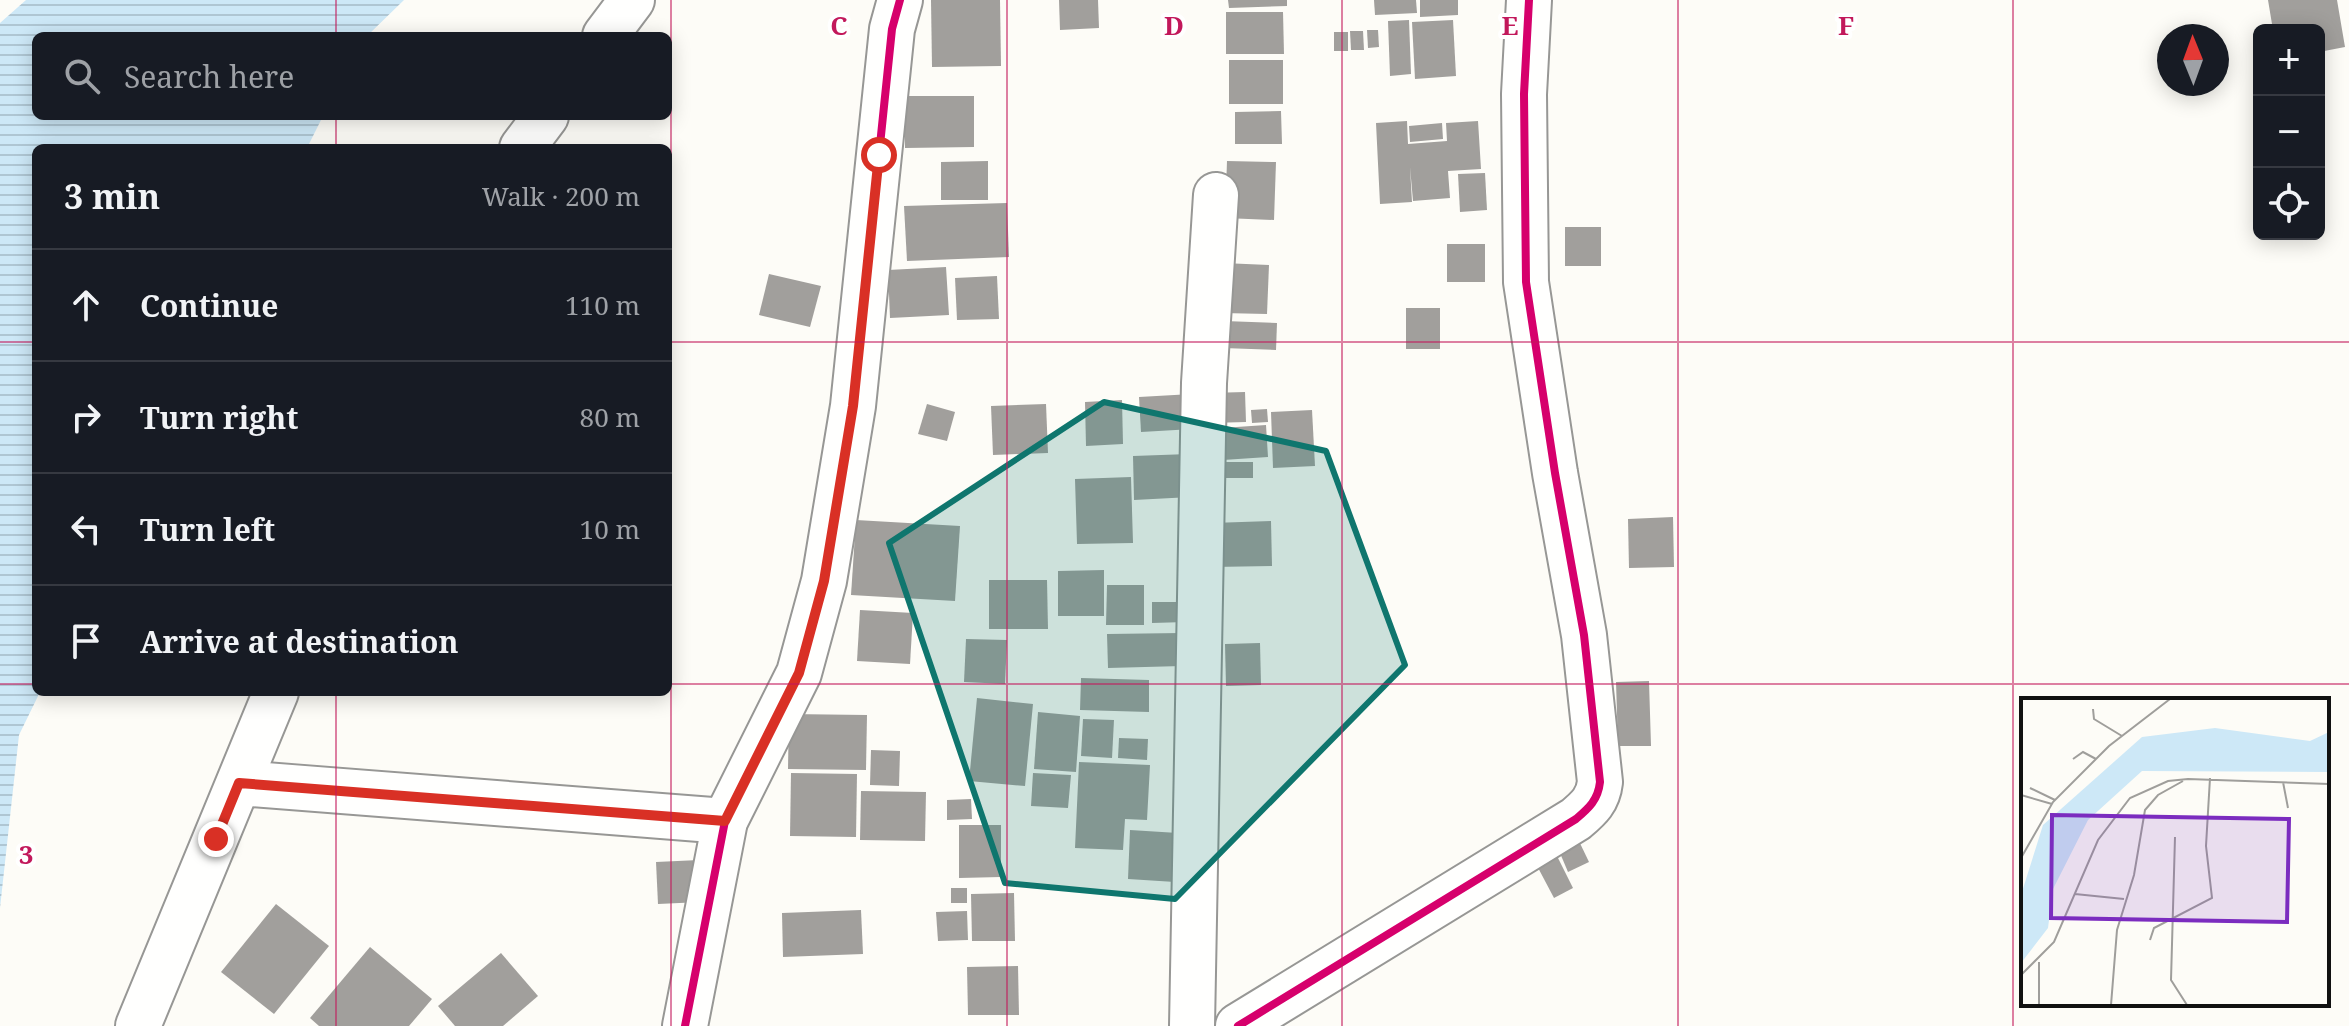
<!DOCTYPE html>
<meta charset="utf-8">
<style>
:root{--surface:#171b24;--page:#242831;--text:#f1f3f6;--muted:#9ea1a6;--line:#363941}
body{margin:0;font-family:"Noto Serif",serif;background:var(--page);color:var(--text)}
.controls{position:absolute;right:24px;top:24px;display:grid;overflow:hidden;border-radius:12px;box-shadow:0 4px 20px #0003}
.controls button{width:72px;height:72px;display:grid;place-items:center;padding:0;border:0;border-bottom:2px solid var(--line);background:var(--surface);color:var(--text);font:40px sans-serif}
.compass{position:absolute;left:2157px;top:24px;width:72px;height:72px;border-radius:50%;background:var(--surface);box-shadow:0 4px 20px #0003;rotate:359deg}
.stop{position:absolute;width:24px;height:24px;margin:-18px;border:6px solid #d93025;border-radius:50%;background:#fff}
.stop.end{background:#d93025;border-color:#fff;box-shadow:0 2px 8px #0008}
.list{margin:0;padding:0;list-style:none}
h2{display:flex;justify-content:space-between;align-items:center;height:104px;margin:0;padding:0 32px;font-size:34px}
h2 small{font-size:26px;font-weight:400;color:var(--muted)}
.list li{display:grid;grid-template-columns:52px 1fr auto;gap:24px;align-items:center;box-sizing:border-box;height:112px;padding:0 32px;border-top:2px solid var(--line)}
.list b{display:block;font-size:30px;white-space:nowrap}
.list em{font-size:26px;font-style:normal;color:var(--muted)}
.icon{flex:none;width:44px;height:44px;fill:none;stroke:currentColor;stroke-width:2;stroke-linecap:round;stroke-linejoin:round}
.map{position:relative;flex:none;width:2349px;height:1026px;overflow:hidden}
.search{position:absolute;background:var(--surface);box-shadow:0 4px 20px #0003;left:32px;top:32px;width:640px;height:88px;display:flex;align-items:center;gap:20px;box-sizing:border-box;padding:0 28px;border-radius:12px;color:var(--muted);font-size:30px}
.panel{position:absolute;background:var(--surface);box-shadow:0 4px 20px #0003;left:32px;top:144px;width:640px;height:552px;border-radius:12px}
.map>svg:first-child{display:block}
.water{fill:url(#water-rules)}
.building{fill:#a19f9c}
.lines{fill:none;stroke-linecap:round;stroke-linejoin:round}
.minor-casing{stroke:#979795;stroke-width:48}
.minor{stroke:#fffffe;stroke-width:44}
.cycleway-casing{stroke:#fff;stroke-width:13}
.cycleway{stroke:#d6006c;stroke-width:8}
.route{stroke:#d93025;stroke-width:10}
.marked{fill:#0f766e;fill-opacity:0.2;stroke:#0f766e;stroke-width:6;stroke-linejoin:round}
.grid{fill:none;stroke:#c2185b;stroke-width:2;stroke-opacity:0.55}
.inset-road{fill:none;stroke:#9f9e9b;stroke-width:2}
.view{fill:#7b2cbf;fill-opacity:0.15;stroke:#7b2cbf;stroke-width:4}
.inset-edge{fill:none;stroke:#111;stroke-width:4}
.grid-label{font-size:26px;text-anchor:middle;font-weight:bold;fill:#c2185b;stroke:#fff;stroke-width:8;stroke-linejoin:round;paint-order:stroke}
</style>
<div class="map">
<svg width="2349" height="1026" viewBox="0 0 2349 1026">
<defs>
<pattern id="water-rules" width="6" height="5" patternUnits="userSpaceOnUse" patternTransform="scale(2)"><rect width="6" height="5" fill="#cde8f7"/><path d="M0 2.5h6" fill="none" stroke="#afc6d3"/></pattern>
</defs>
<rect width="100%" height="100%" fill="#fdfcf7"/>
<polygon class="water" points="26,0 404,0 367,36 36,36 36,116 323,116 307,148 36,148 36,692 40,692 19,735 0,908 0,23"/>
<g class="building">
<polygon points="931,0 1000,0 1001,66 932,67"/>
<polygon points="1059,0 1098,0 1099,28 1060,30"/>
<polygon points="1228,0 1287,0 1287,6 1229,8"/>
<polygon points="1374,0 1416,0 1417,13 1375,15"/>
<polygon points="1420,0 1458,0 1458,15 1420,17"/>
<polygon points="2268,0 2337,0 2345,47 2319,52 2319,30 2273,30"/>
<polygon points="1226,12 1283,12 1284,54 1226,54"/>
<polygon points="1409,20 1411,74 1390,76 1388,21"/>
<polygon points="1453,20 1456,76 1415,79 1412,22"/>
<polygon points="1367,30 1378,30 1379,47 1368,48"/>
<polygon points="1350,31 1363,31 1364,50 1351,50"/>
<rect x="1334" y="32" width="14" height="19"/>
<rect x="1229" y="60" width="54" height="44"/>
<polygon points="905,96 974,96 974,147 905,148"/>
<polygon points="1281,111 1282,144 1235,144 1235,112"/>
<polygon points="1407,121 1408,144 1447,141 1446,123 1478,121 1481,169 1448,171 1450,198 1413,201 1410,167 1412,202 1380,204 1376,123"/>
<polygon points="1442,123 1443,139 1410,142 1409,126"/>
<polygon points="988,161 988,200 941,200 941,162"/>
<polygon points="1227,161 1276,162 1274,220 1225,218"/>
<polygon points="1485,173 1487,210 1460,212 1458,174"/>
<polygon points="1007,203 1009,257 907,261 904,206"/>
<rect x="1565" y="227" width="36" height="39"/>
<rect x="1447" y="244" width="38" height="38"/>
<polygon points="1223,263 1269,265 1267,314 1222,313"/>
<polygon points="946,267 949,315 890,318 888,270"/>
<polygon points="769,274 821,286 810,327 759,315"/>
<polygon points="997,276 999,319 957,320 955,278"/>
<rect x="1406" y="308" width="34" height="41"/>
<polygon points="1224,321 1277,323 1276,350 1223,348"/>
<polygon points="1245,392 1246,422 1210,423 1209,393"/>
<polygon points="1192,394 1193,429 1141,432 1139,397"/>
<polygon points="1122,400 1123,444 1086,446 1085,402"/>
<polygon points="927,404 955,412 947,441 918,434"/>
<polygon points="1046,404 1048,453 993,455 991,406"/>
<polygon points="1267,409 1268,422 1252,423 1251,410"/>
<polygon points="1312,410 1315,466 1273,468 1271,412"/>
<polygon points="1266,425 1268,457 1208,461 1207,429"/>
<polygon points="1189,454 1191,497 1134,500 1133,456"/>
<rect x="1226" y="462" width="27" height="16"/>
<polygon points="1131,477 1133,543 1077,544 1075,479"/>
<polygon points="1673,517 1674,567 1629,568 1628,519"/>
<polygon points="856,520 960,526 955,601 851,595"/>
<polygon points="1271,521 1272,566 1213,567 1212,523"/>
<polygon points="1104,570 1104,616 1058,616 1058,571"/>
<polygon points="989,580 1047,580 1048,629 989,629"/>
<polygon points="1107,585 1144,585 1144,625 1106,625"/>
<polygon points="1152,602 1185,602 1186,622 1152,623"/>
<polygon points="860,610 913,613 910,664 857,661"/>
<polygon points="1181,633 1182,666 1108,668 1107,634"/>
<polygon points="966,639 1007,640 1005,684 964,682"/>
<polygon points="1260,643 1261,685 1226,686 1225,644"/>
<polygon points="1081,678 1149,680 1149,712 1080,710"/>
<polygon points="1649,681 1651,746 1618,746 1616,682"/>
<polygon points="977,698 1033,704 1025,786 969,781"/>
<polygon points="1038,712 1080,716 1076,772 1034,769"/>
<polygon points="789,714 867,715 866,770 788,769"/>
<polygon points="1083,719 1114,720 1112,758 1081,756"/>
<polygon points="1119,738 1148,739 1147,760 1118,758"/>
<polygon points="871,750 900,751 899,786 870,785"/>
<polygon points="1079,762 1150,765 1147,820 1125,819 1123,850 1075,848"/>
<polygon points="791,773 857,774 856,837 790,836"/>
<polygon points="1033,773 1071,775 1068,808 1031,806"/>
<polygon points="861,791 926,792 925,841 860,840"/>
<polygon points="971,799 972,819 947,820 947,800"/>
<polygon points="959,825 1001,825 1001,877 959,878"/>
<polygon points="1130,830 1178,833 1175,882 1128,879"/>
<polygon points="1577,837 1589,862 1568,872 1557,846"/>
<polygon points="1555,852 1573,888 1554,898 1535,862"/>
<polygon points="699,860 701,902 658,904 656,862"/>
<rect x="951" y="888" width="16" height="15"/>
<polygon points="1014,893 1015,941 972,941 971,894"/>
<polygon points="276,904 329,946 274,1014 221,972"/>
<polygon points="861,910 863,954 783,957 782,913"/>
<polygon points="967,911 968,940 938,941 936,912"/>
<polygon points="370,947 432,999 409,1026 319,1026 310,1018"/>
<polygon points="501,953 538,996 503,1026 455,1026 438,1006"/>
<polygon points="1018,966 1019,1015 968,1015 967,967"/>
</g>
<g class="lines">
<g class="minor-casing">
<g id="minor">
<polyline points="605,36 632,0"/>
<polyline points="522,148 546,116"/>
<polyline points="239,783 725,821"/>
<polyline points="138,1026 276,692"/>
<polyline points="685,1026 725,821 799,673 824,581 853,406 892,29 900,0"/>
<polyline points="1192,1026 1204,383 1216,195"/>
<path d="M 1238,1026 L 1576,819 C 1589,808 1598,800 1600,782 L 1584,635 L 1555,473 L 1526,282 L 1524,94 L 1529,0"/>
</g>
</g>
<use href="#minor" class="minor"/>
<g class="cycleway-casing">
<g id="cycleway">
<polyline points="685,1026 725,821 799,673 824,581 853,406 892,29 900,0"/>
<path d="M 1238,1026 L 1576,819 C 1589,808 1598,800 1600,782 L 1584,635 L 1555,473 L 1526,282 L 1524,94 L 1529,0"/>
</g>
</g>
<use href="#cycleway" class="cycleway"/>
</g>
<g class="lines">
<polyline class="route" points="216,839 239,783 725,821 799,673 824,581 853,406 879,155"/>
</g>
<path class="marked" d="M 1104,402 L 1326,451 L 1405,665 L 1175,899 L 1005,883 L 889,543 Z"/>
<path class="grid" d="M 336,0 L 336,36M 671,0 L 671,1026M 1007,0 L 1007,1026M 1342,0 L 1342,1026M 1678,0 L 1678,1026M 2013,0 L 2013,1026M 336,116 L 336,148M 0,342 L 36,342M 668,342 L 2349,342M 0,684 L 36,684M 668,684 L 2349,684M 336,692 L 336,1026"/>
<g transform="translate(2021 698)">
<rect width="308" height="308" fill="#fdfcf7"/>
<path d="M 194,30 L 289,43 L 308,34 L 308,74 L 121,73 L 67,122 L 32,191 L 27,230 L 0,265 L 0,197 L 22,127 L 121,39 Z" fill="#cde8f7"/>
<path class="inset-road" d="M 72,11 L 73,21 L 101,38M 52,61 L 62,54 L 75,61M 262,84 L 267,110M 9,90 L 34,102M 0,97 L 31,106M 154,139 L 150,282 L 166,307M 0,160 L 32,104 L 88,48 L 149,1M 54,196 L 103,201M 129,242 L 133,230 L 191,200 L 185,148 L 189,80M 0,277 L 33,244 L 77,142 L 109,100 L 147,83 L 167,81 L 308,86M 18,307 L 18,264M 90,307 L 96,232 L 113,177 L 124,112 L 137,97 L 162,83"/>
<path class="view" d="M 31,117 L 268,121 L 266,224 L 30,220 Z"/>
<rect width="308" height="308" class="inset-edge"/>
</g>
<g class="grid-label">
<text x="839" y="35">C</text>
<text x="1174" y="35">D</text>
<text x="1510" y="35">E</text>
<text x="1846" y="35">F</text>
<text x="26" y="864">3</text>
</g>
</svg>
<div class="controls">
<button>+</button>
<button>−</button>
<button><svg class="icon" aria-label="locate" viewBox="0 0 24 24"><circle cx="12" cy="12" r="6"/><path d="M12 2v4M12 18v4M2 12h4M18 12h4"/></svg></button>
</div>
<svg class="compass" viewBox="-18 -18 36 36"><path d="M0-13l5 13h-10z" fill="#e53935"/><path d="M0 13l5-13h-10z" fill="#9ea1a6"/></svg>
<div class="stop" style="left:879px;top:155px"></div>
<div class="stop end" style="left:216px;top:839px"></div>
<div class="search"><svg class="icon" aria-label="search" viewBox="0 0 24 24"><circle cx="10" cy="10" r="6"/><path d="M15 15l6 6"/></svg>Search here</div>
<section class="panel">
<h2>3 min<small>Walk · 200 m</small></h2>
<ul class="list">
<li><svg class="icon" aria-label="ahead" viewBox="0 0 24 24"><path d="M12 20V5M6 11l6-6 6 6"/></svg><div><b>Continue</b></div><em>110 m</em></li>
<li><svg class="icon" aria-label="right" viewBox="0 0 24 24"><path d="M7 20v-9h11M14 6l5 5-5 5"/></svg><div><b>Turn right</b></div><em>80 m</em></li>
<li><svg class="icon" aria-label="left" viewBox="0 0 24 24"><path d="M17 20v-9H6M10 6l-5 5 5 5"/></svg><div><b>Turn left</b></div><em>10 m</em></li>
<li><svg class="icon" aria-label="arrive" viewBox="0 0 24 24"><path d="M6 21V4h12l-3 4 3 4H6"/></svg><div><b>Arrive at destination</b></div></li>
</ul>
</section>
</div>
